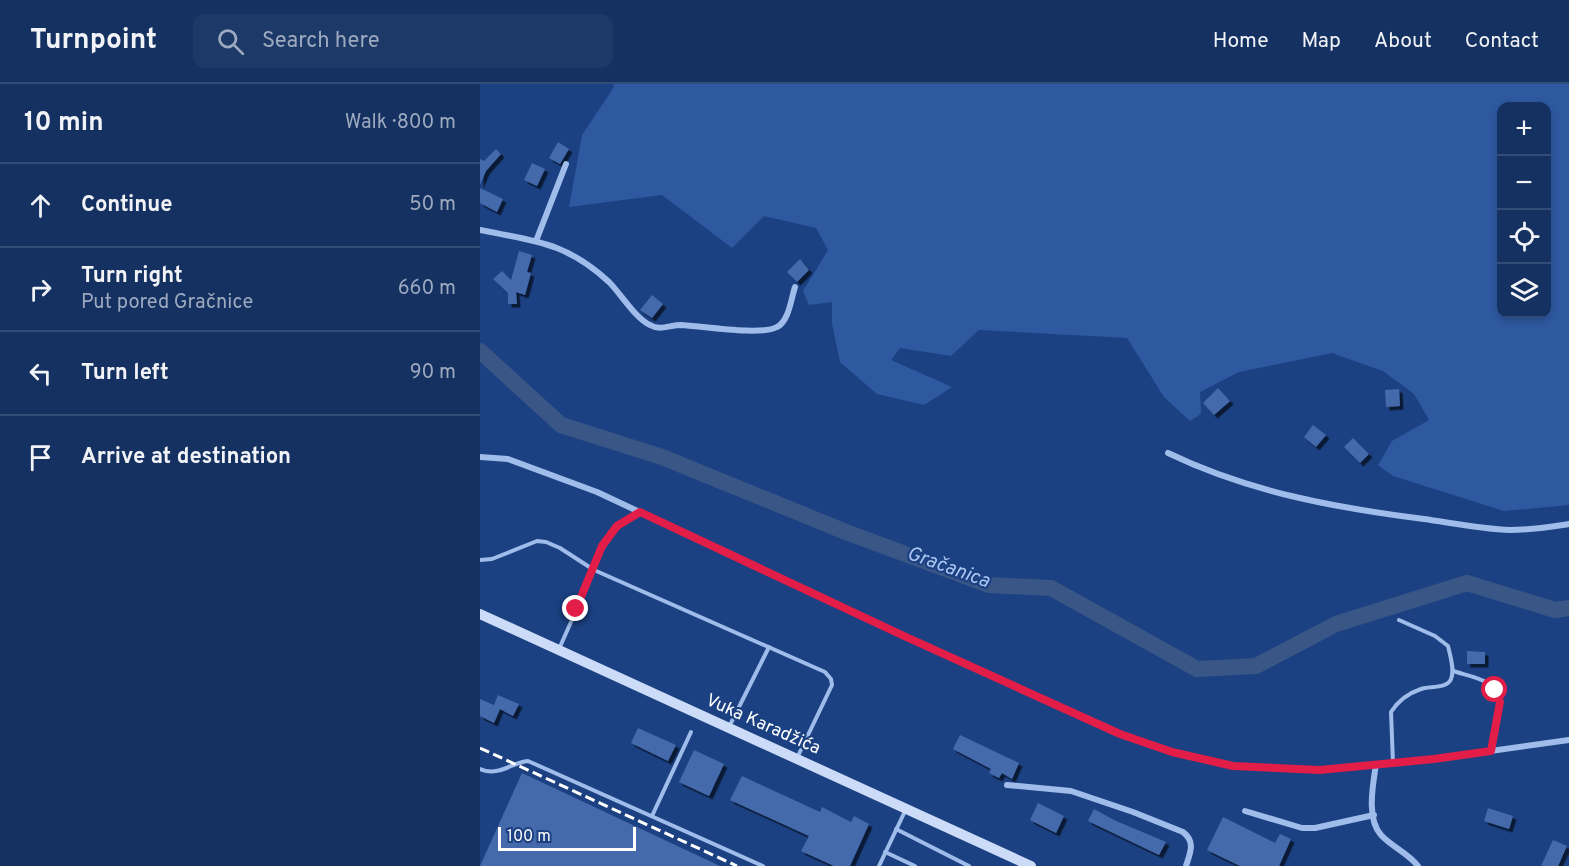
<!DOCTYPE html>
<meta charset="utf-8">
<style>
:root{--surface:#143162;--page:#1d3968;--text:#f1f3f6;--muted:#9da9be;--line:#334c77}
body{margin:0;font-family:Overpass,sans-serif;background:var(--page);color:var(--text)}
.controls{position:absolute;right:18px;top:18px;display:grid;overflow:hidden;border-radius:12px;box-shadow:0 3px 9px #0003}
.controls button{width:54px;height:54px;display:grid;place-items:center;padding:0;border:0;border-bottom:2px solid var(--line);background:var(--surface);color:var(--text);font:30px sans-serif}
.scale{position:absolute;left:18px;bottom:15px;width:138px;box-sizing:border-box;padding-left:6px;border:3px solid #fff;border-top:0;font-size:16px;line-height:21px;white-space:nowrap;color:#fff;-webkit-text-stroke:4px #1b4182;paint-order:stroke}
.stop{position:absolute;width:18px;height:18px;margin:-14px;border:4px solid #e11d48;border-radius:50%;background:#fff}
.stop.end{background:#e11d48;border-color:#fff;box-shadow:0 2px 6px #0008}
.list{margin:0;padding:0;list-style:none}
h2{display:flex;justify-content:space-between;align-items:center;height:78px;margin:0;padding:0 24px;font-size:26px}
h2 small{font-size:20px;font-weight:400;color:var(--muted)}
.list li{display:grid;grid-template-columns:39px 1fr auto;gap:18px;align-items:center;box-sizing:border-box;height:84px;padding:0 24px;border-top:2px solid var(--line)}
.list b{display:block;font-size:22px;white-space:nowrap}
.list p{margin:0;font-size:20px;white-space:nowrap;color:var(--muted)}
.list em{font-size:20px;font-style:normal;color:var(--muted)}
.icon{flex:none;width:33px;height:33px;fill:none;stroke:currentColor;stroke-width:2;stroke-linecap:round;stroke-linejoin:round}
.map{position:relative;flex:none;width:1089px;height:782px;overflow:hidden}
header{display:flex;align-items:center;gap:36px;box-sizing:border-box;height:84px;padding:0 30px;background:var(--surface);border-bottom:2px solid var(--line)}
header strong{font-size:28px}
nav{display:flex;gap:33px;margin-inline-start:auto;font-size:21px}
.search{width:420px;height:54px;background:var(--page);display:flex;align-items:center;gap:15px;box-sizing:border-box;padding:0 21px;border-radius:12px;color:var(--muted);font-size:22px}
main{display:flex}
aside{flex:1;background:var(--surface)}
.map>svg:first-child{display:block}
.green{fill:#2e59a1;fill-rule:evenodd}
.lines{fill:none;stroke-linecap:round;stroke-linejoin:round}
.river{stroke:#3a5686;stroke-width:16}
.building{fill:#446aab;filter:url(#shadow)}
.lane{stroke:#9fbcea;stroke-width:4}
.street{stroke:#9fbcea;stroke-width:6}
.secondary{stroke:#cbdbf8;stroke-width:10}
.rail{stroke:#fff;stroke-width:3;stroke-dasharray:10 4.5;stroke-linecap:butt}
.route{stroke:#e11d48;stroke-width:8}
.labels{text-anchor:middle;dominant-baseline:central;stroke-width:4.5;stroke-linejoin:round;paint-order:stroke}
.street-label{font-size:18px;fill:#fff;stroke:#1b4182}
.water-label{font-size:20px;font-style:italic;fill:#abc6f2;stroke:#1b4182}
</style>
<header>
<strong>Turnpoint</strong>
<div class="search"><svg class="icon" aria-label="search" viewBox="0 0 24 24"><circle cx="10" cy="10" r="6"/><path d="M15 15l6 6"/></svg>Search here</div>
<nav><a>Home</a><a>Map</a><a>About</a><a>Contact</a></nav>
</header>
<main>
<aside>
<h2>10 min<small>Walk · 800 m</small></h2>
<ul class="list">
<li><svg class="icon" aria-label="ahead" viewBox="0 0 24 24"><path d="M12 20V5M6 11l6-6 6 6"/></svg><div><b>Continue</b></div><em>50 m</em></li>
<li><svg class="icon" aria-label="right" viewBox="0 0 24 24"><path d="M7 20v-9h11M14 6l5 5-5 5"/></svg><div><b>Turn right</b><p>Put pored Gračnice</p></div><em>660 m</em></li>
<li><svg class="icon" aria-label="left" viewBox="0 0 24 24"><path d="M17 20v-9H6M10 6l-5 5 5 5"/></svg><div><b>Turn left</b></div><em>90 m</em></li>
<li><svg class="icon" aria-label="arrive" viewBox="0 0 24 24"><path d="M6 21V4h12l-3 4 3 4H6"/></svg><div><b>Arrive at destination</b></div></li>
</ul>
</aside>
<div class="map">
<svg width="1089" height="782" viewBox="0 0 1089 782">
<defs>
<filter id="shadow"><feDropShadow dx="3.5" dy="3.5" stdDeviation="0" flood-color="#0009"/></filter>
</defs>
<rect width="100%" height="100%" fill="#1b4182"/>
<path class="green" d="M 133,0 L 1089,0 L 1089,421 L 1024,427 L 913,392 L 898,381 L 912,357 L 949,336 L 934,310 L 903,287 L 852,269 L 759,288 L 720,308 L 721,330 L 710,337 L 684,313 L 647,254 L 499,246 L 471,272 L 420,264 L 411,276 L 472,303 L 444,321 L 397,310 L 360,278 L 352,240 L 352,218 L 329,221 L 323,207 L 348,166 L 336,144 L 284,132 L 252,164 L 182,111 L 89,123 L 102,51 L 134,3 ZM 1022,22 L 1066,22 L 1066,230 L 1022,230 Z"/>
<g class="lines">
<polyline class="river" points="0,267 81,341 182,373 366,448 509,501 571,504 717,585 776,582 856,540 987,499 1075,526 1089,524"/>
</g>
<g class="building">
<polygon points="78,58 89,65 80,80 69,74"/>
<polygon points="16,65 21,70 6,87 0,101 0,75 4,77"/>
<polygon points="52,79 65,85 57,102 44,96"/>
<polygon points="0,104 23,115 17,128 0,119"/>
<polygon points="39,167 52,171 47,188 51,189 45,211 36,208 37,220 28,220 28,209 13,195 22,187 31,196"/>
<polygon points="320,175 329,186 317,198 307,188"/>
<polygon points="172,211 183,220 172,234 160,226"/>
<polygon points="738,304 750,317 734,331 723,319"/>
<polygon points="919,305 920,322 906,323 905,306"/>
<polygon points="833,341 846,351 836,363 824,353"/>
<polygon points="873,354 889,370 880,379 864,363"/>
<polygon points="987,567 1005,568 1005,580 987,580"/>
<polygon points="18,611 39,620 33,632 20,625 14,639 0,632 0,615 14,621"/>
<polygon points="158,644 196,661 188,677 151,659"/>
<polygon points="480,651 539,679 532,695 522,689 519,694 509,689 511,685 473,665"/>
<polygon points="214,666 244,680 229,712 199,698"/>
<polygon points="42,689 240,782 0,782"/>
<polygon points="262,692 340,728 342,723 371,738 374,732 389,740 370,782 354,782 321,767 329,752 250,716"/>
<polygon points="558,719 584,732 576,749 550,736"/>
<polygon points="1008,724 1033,732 1029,745 1004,737"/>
<polygon points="614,725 634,736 686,758 679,771 608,737"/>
<polygon points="743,733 795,759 800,750 811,755 799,782 760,782 727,766"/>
<polygon points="1073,756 1087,762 1078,782 1061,782"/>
</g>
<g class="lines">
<g class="lane">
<polyline points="0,476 12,475 57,457 66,458 80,464 114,486 345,588 351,595 352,601 317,674"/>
<polyline points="79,565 114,486 122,461 137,442 160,429"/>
<path d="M 973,587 C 991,593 1017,595 1020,618 L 1011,667"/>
<polyline points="249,643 289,563"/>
<path d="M 913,679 L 911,628 C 918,617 929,609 941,605 C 950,602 967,605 971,595 C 975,586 970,571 968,562 L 955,552 L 919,536"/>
<path d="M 0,685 C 19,693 30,679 48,677 L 283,782"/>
<polyline points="172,732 211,648"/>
<polyline points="416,745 489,782"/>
<polyline points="405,768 435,782"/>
<polyline points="399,782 426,725"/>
</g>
<g class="street">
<path d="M 0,146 C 54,157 86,158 129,198 C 141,210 156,235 170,241 C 180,247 190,241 201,241 C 222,242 281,252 297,243 C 309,237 311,215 315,203"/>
<polyline points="56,157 86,80"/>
<path d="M 688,369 C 769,408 856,424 944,435 C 972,439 1002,445 1030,446 C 1050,446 1069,443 1089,440"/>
<polyline points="0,373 28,375 117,408 424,552 640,650 692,668 753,682 840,686 954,675 1089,656"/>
<path d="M 896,680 C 893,701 886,734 901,751 C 912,763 928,769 938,782"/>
<path d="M 527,701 L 591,707 L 653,728 L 703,748 C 716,758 710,769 706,782"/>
<polyline points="765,727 822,744 835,744 894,731"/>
</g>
<polyline class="secondary" points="0,530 551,782"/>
<polyline class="rail" points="0,664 257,782"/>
</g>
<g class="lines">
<polyline class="route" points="96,525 122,462 137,442 160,428 424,552 640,650 692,668 753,682 840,686 954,675 1011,667 1020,618 1015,606"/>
</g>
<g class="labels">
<g class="street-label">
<text transform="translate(283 641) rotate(24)">Vuka Karadžića</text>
</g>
<g class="water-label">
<text transform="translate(468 484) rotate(20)">Gračanica</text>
</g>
</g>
</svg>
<div class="controls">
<button>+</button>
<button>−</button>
<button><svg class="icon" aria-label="locate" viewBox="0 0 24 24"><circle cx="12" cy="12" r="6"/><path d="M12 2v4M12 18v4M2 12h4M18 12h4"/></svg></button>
<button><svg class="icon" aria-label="layers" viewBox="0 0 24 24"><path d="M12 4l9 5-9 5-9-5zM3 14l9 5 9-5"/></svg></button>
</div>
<div class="scale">100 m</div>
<div class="stop" style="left:1015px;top:606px"></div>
<div class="stop end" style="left:96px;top:525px"></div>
</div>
</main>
